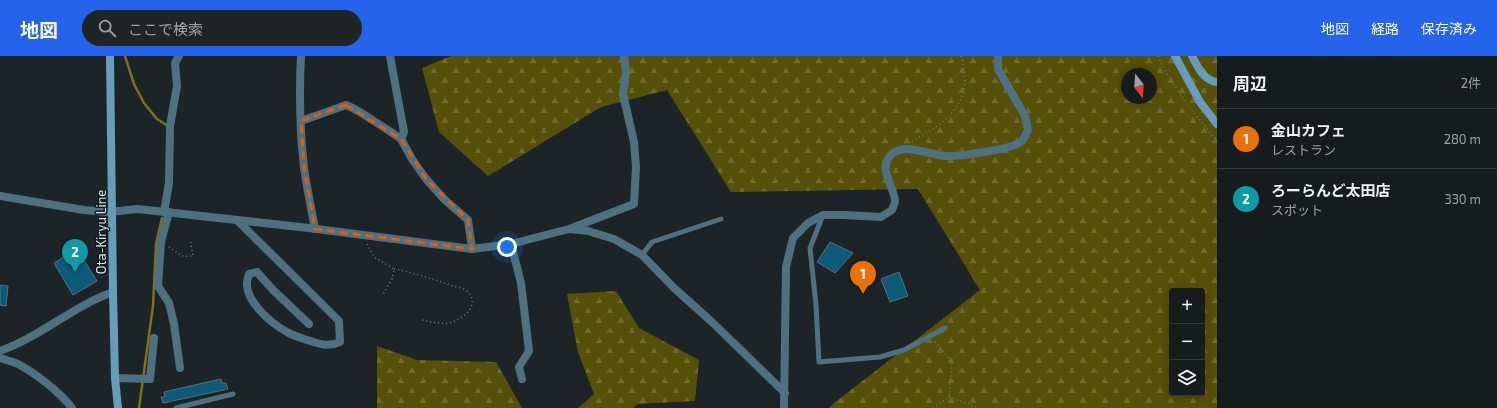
<!DOCTYPE html>
<html lang="ja">
<meta charset="utf-8">
<style>
:root{--surface:#161b1e;--page:#1f2427;--text:#f1f3f6;--muted:#9ea1a4;--line:#35393c;--accent:#2563eb}
body{margin:0;font-family:"Exo 2","Noto Sans JP",sans-serif;background:var(--page);color:var(--text)}
.controls{position:absolute;right:12px;bottom:12px;display:grid;overflow:hidden;border-radius:4px;box-shadow:0 2px 10px #0003}
.controls button{width:36px;height:36px;display:grid;place-items:center;padding:0;border:0;border-bottom:1px solid var(--line);background:var(--surface);color:var(--text);font:20px sans-serif}
.compass{position:absolute;left:1121px;top:12px;width:36px;height:36px;border-radius:50%;background:var(--surface);box-shadow:0 2px 10px #0003;rotate:163deg}
.you{position:absolute;left:507px;top:191px;width:14px;height:14px;margin:-10px;border:3px solid #fff;border-radius:50%;background:#1a73e8;box-shadow:0 0 0 6px #1a73e833}
.badge{display:grid;place-items:center;width:26px;height:26px;border-radius:50%;background:var(--accent);color:#fff;font-size:13px;font-weight:700}
.pin{position:absolute;translate:-50% -33px;filter:drop-shadow(0 1px 2px #0008)}
.pin::after{content:'';position:absolute;top:21px;width:14px;height:12px;background:inherit;clip-path:polygon(0 0,100% 0,50% 100%)}
.list{margin:0;padding:0;list-style:none}
h2{display:flex;justify-content:space-between;align-items:center;height:52px;margin:0;padding:0 16px;font-size:17px}
h2 small{font-size:13px;font-weight:400;color:var(--muted)}
.list li{display:grid;grid-template-columns:26px 1fr auto;gap:12px;align-items:center;box-sizing:border-box;height:60px;padding:0 16px;border-top:1px solid var(--line)}
.list b{display:block;font-size:15px;white-space:nowrap}
.list p{margin:0;font-size:13px;white-space:nowrap;color:var(--muted)}
.list em{font-size:13px;font-style:normal;color:var(--muted)}
.icon{flex:none;width:22px;height:22px;fill:none;stroke:currentColor;stroke-width:2;stroke-linecap:round;stroke-linejoin:round}
.map{position:relative;flex:none;width:1217px;height:352px;overflow:hidden}
header{display:flex;align-items:center;gap:24px;box-sizing:border-box;height:56px;padding:0 20px;background:var(--accent);color:#fff}
header strong{font-size:19px}
nav{display:flex;gap:22px;margin-inline-start:auto;font-size:14px}
.search{width:280px;height:36px;background:var(--page);display:flex;align-items:center;gap:10px;box-sizing:border-box;padding:0 14px;border-radius:22px;color:var(--muted);font-size:15px}
main{display:flex}
aside{flex:1;background:var(--surface)}
.map>svg:first-child{display:block}
.forest{fill:url(#forest-firs);fill-rule:evenodd}
.lines{fill:none;stroke-linecap:round;stroke-linejoin:round}
.stream{stroke:#7c7216;stroke-width:2.5}
.building{fill:#0a5a79;stroke:#646d72}
.path{stroke:#73797c;stroke-width:1.5;stroke-dasharray:1 3;stroke-linecap:butt}
.service{stroke:#4e7182;stroke-width:5}
.minor{stroke:#4e7182;stroke-width:8}
.tertiary{stroke:#4e7182;stroke-width:8}
.secondary{stroke:#659dba;stroke-width:8}
.marked{fill:none;stroke:#e8590c;stroke-width:3;stroke-dasharray:8 5;stroke-linejoin:round}
.labels{text-anchor:middle;dominant-baseline:central;stroke-width:3;stroke-linejoin:round;paint-order:stroke}
.street-label{font-size:13px;fill:#dee3e6;stroke:#131b1f}
</style>
<header>
<strong>地図</strong>
<div class="search"><svg class="icon" aria-label="search" viewBox="0 0 24 24"><circle cx="10" cy="10" r="6"/><path d="M15 15l6 6"/></svg>ここで検索</div>
<nav><a>地図</a><a>経路</a><a>保存済み</a></nav>
</header>
<main>
<div class="map">
<svg width="1217" height="352" viewBox="0 0 1217 352">
<defs>
<pattern id="forest-firs" width="22" height="20" patternUnits="userSpaceOnUse"><rect width="22" height="20" fill="#575008"/><path d="M5 1l3.5 6h-7zM16 11l3.5 6h-7z" fill="#6f692c"/></pattern>
</defs>
<rect width="100%" height="100%" fill="#1d2428"/>
<g class="forest">
<path d="M 451,0 L 1217,0 L 1217,352 L 829,352 L 834,347 L 980,234 L 918,133 L 731,136 L 667,34 L 601,51 L 488,120 L 439,76 L 422,12 ZM 1127,18 L 1151,18 L 1151,42 L 1127,42 ZM 1172,235 L 1202,235 L 1202,337 L 1172,337 Z"/>
<polygon points="616,235 639,272 699,304 695,345 638,348 633,352 578,352 594,338 578,296 567,238"/>
<polygon points="377,290 417,304 496,306 522,352 377,352"/>
</g>
<g class="lines">
<g class="stream">
<polyline points="125,0 134,28 144,47 157,63 168,70"/>
<polyline points="139,352 153,250 156,188 162,162"/>
</g>
</g>
<g class="building">
<polygon points="830,186 853,197 835,217 817,206"/>
<polygon points="77,193 97,225 73,239 54,207"/>
<polygon points="899,216 908,240 890,246 881,223"/>
<polygon points="0,229 8,230 6,250 0,249"/>
<polygon points="221,323 222,327 226,327 228,333 163,347 161,341 165,341 164,336"/>
</g>
<g class="lines">
<g class="path">
<path d="M 1158,0 C 1172,32 1193,54 1213,81 L 1217,83"/>
<path d="M 912,85 C 940,70 970,51 964,15 C 963,10 963,4 961,0"/>
<polyline points="367,188 374,201 394,213 392,223 382,240"/>
<polyline points="169,191 182,200 193,200 190,183"/>
<path d="M 394,213 C 415,217 433,223 453,230 C 457,231 464,232 467,235 C 481,249 464,263 449,267 C 440,268 431,266 422,264"/>
<polyline points="949,341 979,352"/>
<polyline points="933,352 949,341 952,306 934,284"/>
</g>
<g class="service">
<polyline points="823,159 810,192 816,249 819,306 880,301 904,294 945,272"/>
<polyline points="642,199 652,186 721,163"/>
<polyline points="176,352 233,338"/>
</g>
<g class="minor">
<path d="M 301,0 C 299,37 300,75 304,112 C 307,132 311,152 315,173"/>
<polyline points="390,0 404,76 401,83 412,103 426,123 445,144 468,164 472,193"/>
<path d="M 301,65 L 346,49 C 358,54 363,58 374,65 C 383,71 392,76 401,83"/>
<polyline points="0,140 84,154 108,156 138,153 309,172 472,193 511,188 569,173 634,148 636,111 634,86 623,38 626,16 624,0"/>
<polyline points="164,156 169,127 170,70 177,30 175,7 179,0"/>
<polyline points="169,156 161,186 158,230 169,247 174,268 180,312"/>
<path d="M 237,164 L 339,265 L 340,286 C 328,292 316,287 304,283 C 298,281 292,279 287,276 C 272,268 246,246 247,227 C 247,225 248,221 249,218 L 257,216 L 273,234 L 309,268"/>
<polyline points="571,173 588,175 614,183 642,199 674,232 712,266 785,337"/>
<polyline points="511,188 521,227 529,295 519,311 522,323"/>
<path d="M 0,302 C 6,304 12,305 18,308 C 35,317 60,336 72,352"/>
<polyline points="115,322 150,323 154,282"/>
</g>
<g class="tertiary">
<path d="M 0,295 C 40,281 73,250 113,236"/>
<path d="M 784,352 L 786,211 L 793,182 L 808,167 L 823,159 L 844,159 L 881,161 L 892,154 C 893,151 895,148 895,145 C 894,130 879,115 889,101 C 901,85 928,98 944,100 C 957,101 1015,93 1022,85 C 1025,82 1026,77 1028,74 L 1025,60 L 998,13 L 998,0"/>
</g>
<g class="secondary">
<polyline points="110,0 113,236 115,322 118,352"/>
<polyline points="1175,0 1200,46 1217,68"/>
<path d="M 1192,0 C 1198,11 1203,24 1217,26"/>
</g>
</g>
<path class="marked" d="M 346,49 L 401,83 L 426,123 L 468,164 L 472,193 L 315,173 L 304,111 L 301,65 Z"/>
<g class="labels">
<g class="street-label">
<text transform="translate(101 176) rotate(-90)">Ota-Kiryu Line</text>
</g>
</g>
</svg>
<div class="controls">
<button>+</button>
<button>−</button>
<button><svg class="icon" aria-label="layers" viewBox="0 0 24 24"><path d="M12 4l9 5-9 5-9-5zM3 14l9 5 9-5"/></svg></button>
</div>
<svg class="compass" viewBox="-18 -18 36 36"><path d="M0-13l5 13h-10z" fill="#e53935"/><path d="M0 13l5-13h-10z" fill="#9ea1a4"/></svg>
<div class="you"></div>
<div class="pin badge" style="left:863px;top:238px;background:#e8710a">1</div>
<div class="pin badge" style="left:75px;top:216px;background:#0f9aa8">2</div>
</div>
<aside>
<h2>周辺<small>2件</small></h2>
<ul class="list">
<li><span class="badge" style="background:#e8710a">1</span><div><b>金山カフェ</b><p>レストラン</p></div><em>280 m</em></li>
<li><span class="badge" style="background:#0f9aa8">2</span><div><b>ろーらんど太田店</b><p>スポット</p></div><em>330 m</em></li>
</ul>
</aside>
</main>
